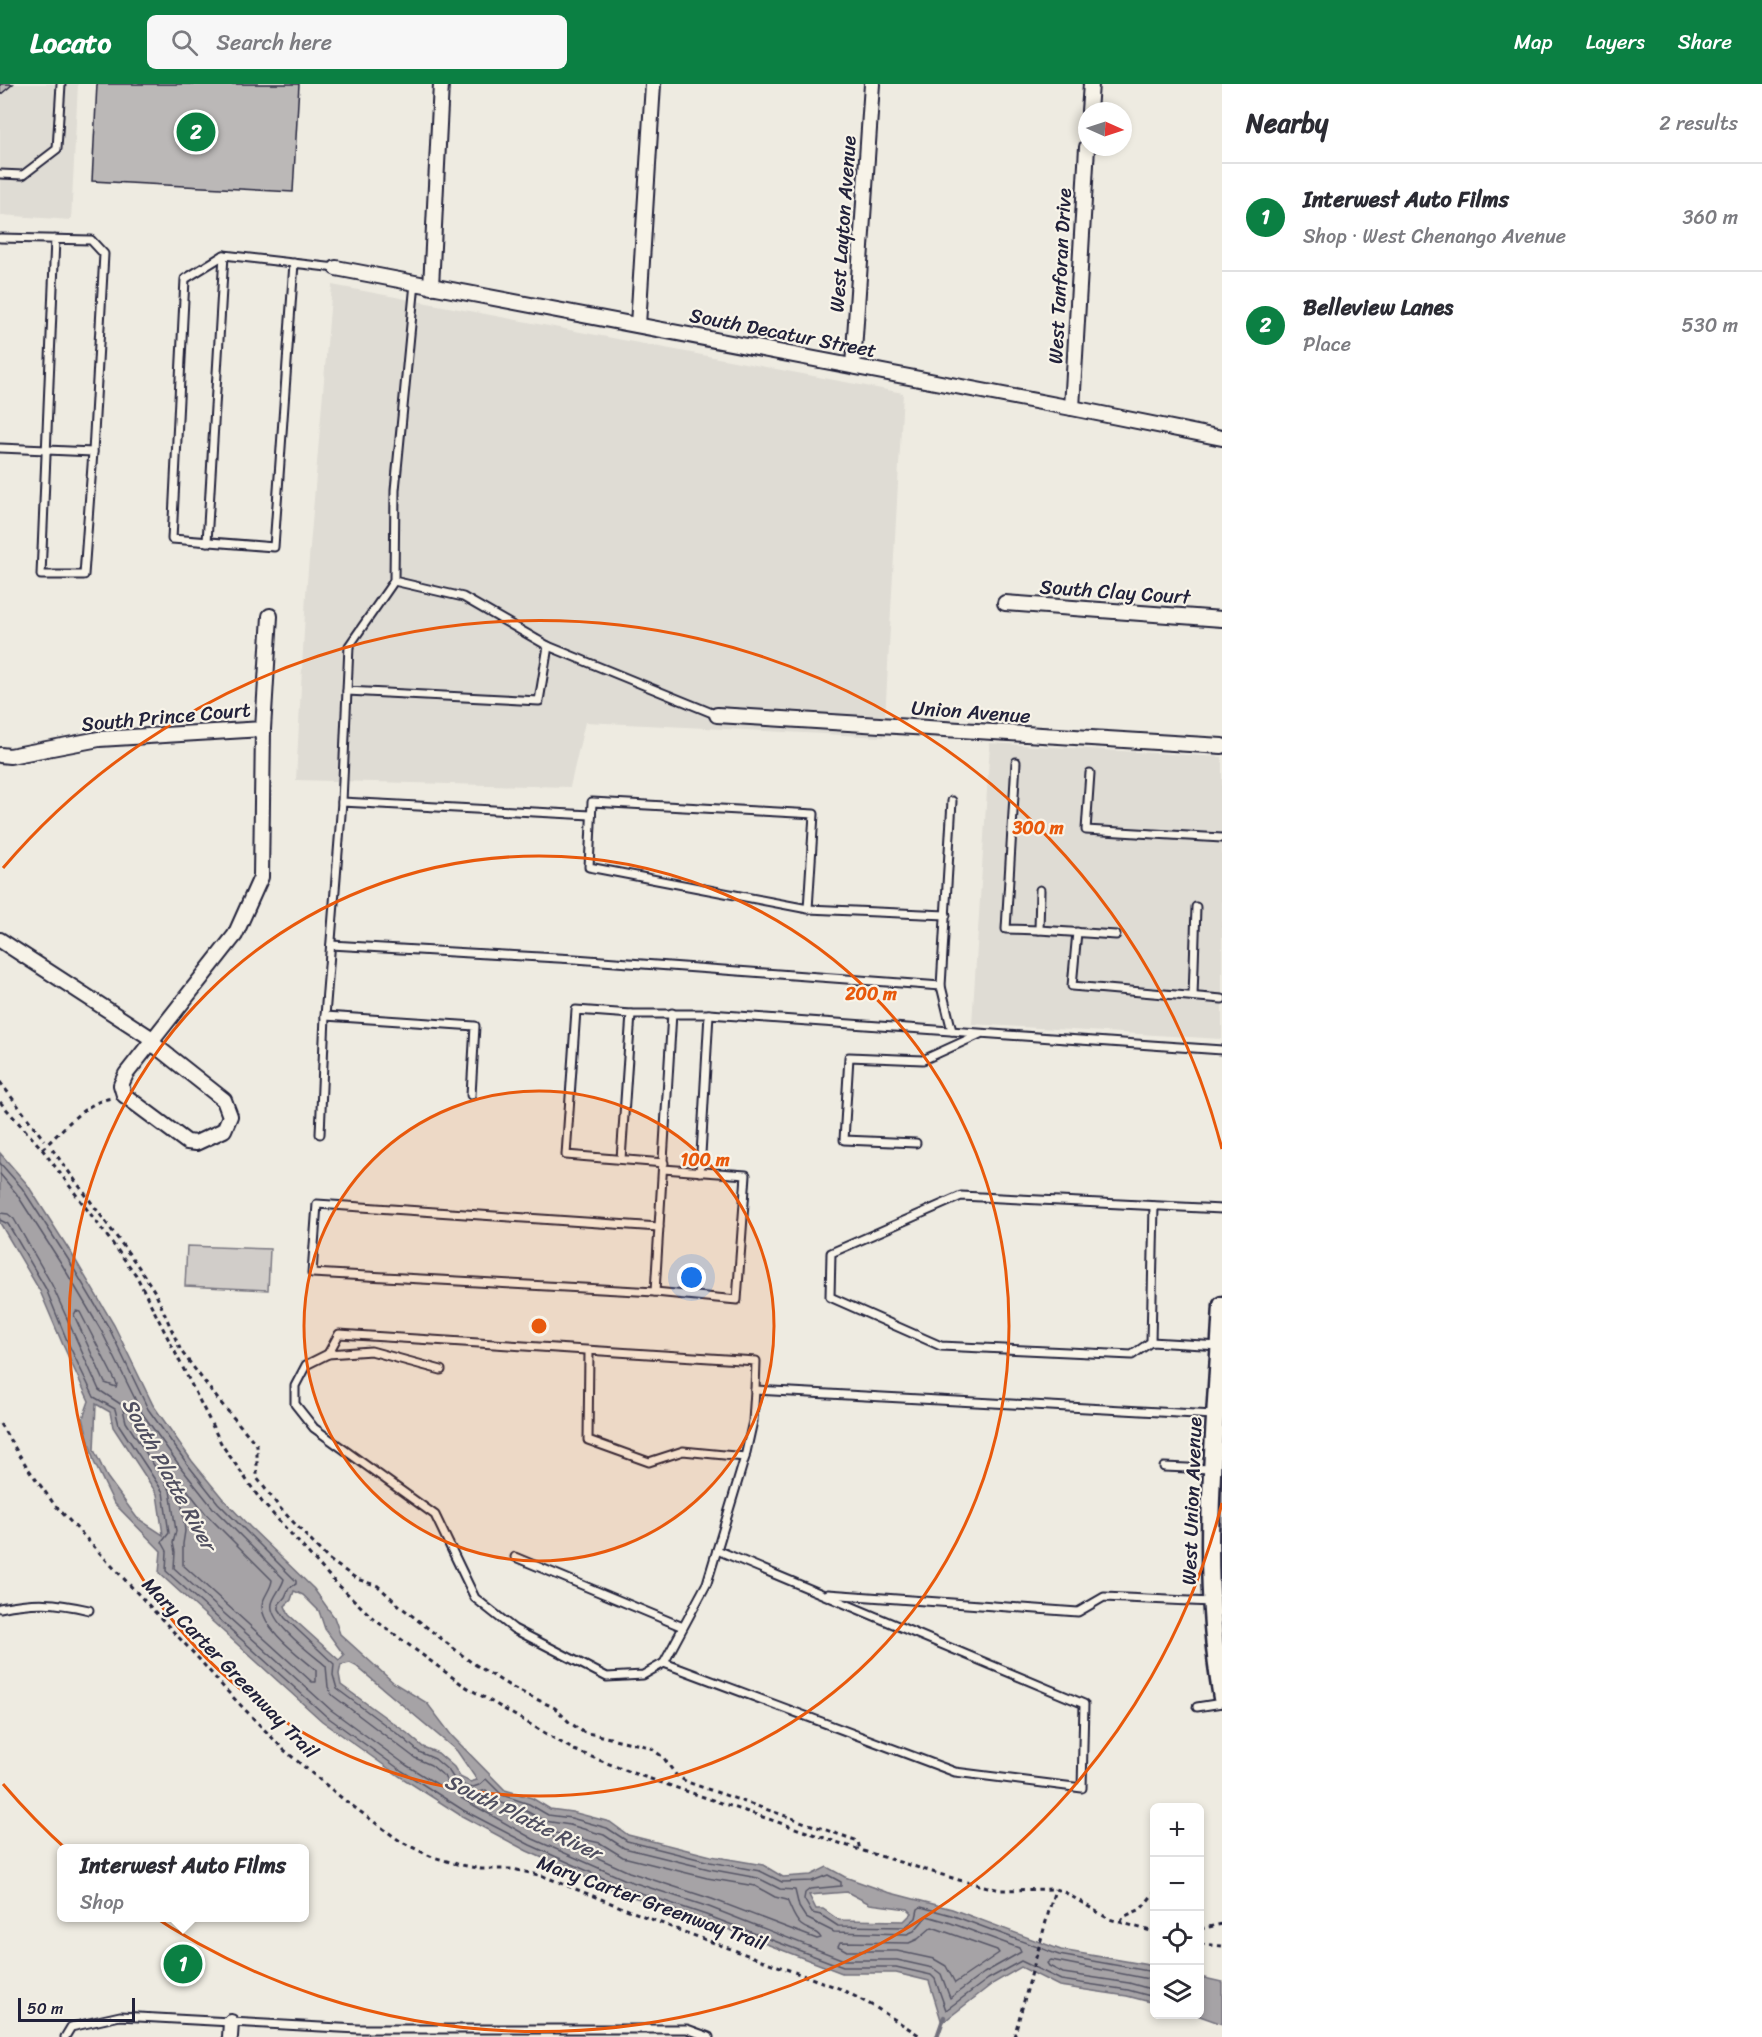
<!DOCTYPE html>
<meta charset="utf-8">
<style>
:root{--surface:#fff;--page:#f7f7f7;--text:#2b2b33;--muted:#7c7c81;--line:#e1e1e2;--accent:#0b8043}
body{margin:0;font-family:Sriracha,sans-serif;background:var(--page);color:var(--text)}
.controls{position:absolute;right:18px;bottom:18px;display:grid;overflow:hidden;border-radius:9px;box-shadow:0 3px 9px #0003}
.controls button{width:54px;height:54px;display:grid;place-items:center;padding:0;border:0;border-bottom:2px solid var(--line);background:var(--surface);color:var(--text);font:30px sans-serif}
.compass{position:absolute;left:1078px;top:18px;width:54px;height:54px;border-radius:50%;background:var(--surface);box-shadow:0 3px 9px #0003;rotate:93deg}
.scale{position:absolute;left:18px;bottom:15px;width:117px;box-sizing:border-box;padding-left:6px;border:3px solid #22223b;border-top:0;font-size:16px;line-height:21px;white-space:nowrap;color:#22223b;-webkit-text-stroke:4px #f7f3e8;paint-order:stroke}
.you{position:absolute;left:692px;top:1194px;width:21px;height:21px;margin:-15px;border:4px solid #fff;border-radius:50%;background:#1a73e8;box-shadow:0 0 0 9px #1a73e833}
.badge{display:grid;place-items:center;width:39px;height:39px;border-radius:50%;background:var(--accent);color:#fff;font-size:20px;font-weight:700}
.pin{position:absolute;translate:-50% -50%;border:3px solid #fff;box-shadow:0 2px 6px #0006}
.popup{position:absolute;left:57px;top:1760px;width:252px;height:78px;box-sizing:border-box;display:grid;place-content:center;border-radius:9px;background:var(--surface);filter:drop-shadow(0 2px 4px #0005);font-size:20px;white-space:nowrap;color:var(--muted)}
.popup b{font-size:22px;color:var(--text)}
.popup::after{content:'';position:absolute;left:50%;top:100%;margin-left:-12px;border:12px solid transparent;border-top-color:var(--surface)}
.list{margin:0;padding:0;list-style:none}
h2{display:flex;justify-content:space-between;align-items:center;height:78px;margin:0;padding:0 24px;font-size:26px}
h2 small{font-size:20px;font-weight:400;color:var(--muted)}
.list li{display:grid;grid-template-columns:39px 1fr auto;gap:18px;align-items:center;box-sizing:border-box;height:108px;padding:0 24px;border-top:2px solid var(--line)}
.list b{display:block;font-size:22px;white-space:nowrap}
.list p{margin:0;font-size:20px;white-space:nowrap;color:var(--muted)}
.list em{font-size:20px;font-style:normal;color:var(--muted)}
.icon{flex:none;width:33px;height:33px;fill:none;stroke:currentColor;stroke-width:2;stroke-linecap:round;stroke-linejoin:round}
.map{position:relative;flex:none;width:1222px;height:1953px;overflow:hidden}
header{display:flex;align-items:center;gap:36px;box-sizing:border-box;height:84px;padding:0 30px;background:var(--accent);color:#fff}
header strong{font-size:28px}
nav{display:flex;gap:33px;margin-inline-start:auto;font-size:21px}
.search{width:420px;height:54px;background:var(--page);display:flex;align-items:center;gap:15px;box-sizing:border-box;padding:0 21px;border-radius:9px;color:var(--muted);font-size:22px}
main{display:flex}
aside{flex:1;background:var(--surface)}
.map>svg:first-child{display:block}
.built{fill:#dfdcd4}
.green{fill:#d1cdc9;stroke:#7a7882;stroke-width:1.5}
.water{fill:#a6a3a6;stroke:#716f7b;stroke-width:1.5;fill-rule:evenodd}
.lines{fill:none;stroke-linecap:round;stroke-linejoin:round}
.shore{stroke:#575666;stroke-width:1.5}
.stream{stroke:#716f7b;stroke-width:4.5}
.building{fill:#bbb8b7;stroke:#22223b;stroke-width:1.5}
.service-casing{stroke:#22223b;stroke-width:11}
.minor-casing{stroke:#22223b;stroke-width:18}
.tertiary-casing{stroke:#22223b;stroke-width:21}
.path{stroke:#22223b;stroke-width:3;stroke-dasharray:4.5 4.5;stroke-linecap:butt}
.service{stroke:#f7f3e8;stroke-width:7}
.minor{stroke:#f7f3e8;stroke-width:14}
.tertiary{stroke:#f7f3e8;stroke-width:16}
.ring{fill:none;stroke:#e8590c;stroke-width:3}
.labels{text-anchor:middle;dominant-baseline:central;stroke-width:4.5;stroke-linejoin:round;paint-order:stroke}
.street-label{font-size:20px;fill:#22223b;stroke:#f7f3e8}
.water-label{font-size:21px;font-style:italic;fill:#504f60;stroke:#f7f3e8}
.centre{fill:#e8590c;stroke:#f7f3e8;stroke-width:3}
.ring-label{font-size:18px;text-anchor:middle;font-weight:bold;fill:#e8590c;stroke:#f7f3e8;stroke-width:4.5;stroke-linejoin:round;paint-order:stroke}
</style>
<header>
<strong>Locato</strong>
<div class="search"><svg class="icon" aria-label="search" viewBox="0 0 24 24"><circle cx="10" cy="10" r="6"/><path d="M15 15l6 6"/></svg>Search here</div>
<nav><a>Map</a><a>Layers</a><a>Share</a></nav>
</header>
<main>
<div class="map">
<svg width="1222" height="1953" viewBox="0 0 1222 1953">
<rect width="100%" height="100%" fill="#eeebe1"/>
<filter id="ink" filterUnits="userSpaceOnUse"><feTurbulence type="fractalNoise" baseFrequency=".0167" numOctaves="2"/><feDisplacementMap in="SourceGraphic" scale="12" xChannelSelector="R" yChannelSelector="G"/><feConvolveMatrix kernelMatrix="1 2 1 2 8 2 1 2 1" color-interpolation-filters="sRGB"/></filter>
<g filter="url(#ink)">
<g class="built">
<polygon points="0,0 78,0 71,136 0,131"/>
<polygon points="332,201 903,309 884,653 585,638 570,703 296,696 306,510"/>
<polygon points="990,659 1222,673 1222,955 972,940"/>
</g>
<g class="green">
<polygon points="187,1162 270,1165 268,1206 185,1202"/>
<polygon points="1222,1229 1222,1598 1211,1518"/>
</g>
<g class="water">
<path d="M 0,1069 L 27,1100 L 73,1172 L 114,1241 L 153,1321 L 192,1377 L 223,1415 L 250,1443 L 314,1505 L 334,1533 L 340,1550 L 394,1599 L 427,1619 L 452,1652 L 505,1706 L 532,1714 L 550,1725 L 572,1728 L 610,1738 L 628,1751 L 711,1772 L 763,1781 L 783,1793 L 811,1791 L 827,1783 L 845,1793 L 887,1808 L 952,1825 L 1061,1866 L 1154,1882 L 1154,1919 L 1127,1912 L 1059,1902 L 1021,1883 L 992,1900 L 942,1939 L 929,1897 L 896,1889 L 842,1889 L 704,1836 L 621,1809 L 527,1767 L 460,1731 L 399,1692 L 322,1637 L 159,1489 L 161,1467 L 114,1419 L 94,1378 L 83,1334 L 89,1317 L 63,1261 L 40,1207 L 0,1139 ZM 96,1320 L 110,1328 L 113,1343 L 157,1410 L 163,1451 L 137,1434 L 107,1393 L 94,1366 ZM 294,1507 L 303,1511 L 319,1527 L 325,1545 L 344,1571 L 339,1576 L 289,1531 L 285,1522 L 291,1516 ZM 350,1579 L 356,1582 L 457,1667 L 477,1696 L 470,1698 L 460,1693 L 454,1683 L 438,1669 L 423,1663 L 407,1649 L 341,1601 L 339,1590 L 341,1581 ZM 847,1808 L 870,1820 L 908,1825 L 912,1829 L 904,1837 L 839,1836 L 823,1825 L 816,1825 L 809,1811 Z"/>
<polygon points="1200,1893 1222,1898 1222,1940 1197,1931 1200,1930"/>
</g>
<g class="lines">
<g class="shore">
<polyline points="0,1079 22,1104 68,1175 109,1244 148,1325 188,1381 218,1419 296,1497 296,1500 289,1504 285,1513 279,1520 279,1525 285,1534 334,1580 333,1591 337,1605 403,1654 419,1668 435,1675 449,1687 456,1698 470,1704 479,1701 486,1695 502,1711 529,1720 548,1731 571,1734 607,1744 627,1757 710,1778 760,1787 782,1798 812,1797 828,1791 841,1798 841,1802 810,1805 805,1809 804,1815 812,1829 821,1831 838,1842 905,1843 916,1834 918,1825 921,1823 951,1831 1059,1871 1154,1888"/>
<path d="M 0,1090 L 16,1109 L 61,1179 L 102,1248 L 142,1329 L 182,1385 L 213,1424 L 284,1495 C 282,1504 273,1512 272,1520 C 268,1538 313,1571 326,1582 L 328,1603 L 332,1611 L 415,1674 L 431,1681 L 444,1692 L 449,1702 L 448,1705 L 445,1705 L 406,1681 L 331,1626 L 174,1484 L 175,1468 L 173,1459 L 176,1447 L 170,1406 L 126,1338 L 122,1321 L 99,1306 L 52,1201 L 14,1135 L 8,1130 L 0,1129"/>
<polyline points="0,1136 8,1140 46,1205 68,1259 94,1313 115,1325 119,1341 163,1408 169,1449 162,1458 167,1467 166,1487 326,1632 402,1687 463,1726 530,1761 623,1803 706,1831 843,1883 896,1883 931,1891 935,1895 946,1926 988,1895 1021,1877 1061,1896 1128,1906 1154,1913"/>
<polygon points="76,1227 80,1228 117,1300 116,1303 105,1299 74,1231"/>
<path d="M 181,1403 L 185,1403 L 206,1430 L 272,1496 C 271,1506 263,1512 262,1522 C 262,1545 300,1572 316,1586 L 316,1598 L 312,1598 L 183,1481 L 183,1460 L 185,1447 L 180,1406 Z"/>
<polygon points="486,1706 499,1718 526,1727 545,1737 570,1741 604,1751 624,1764 709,1785 758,1794 780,1805 795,1806 799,1823 806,1834 834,1848 907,1850 914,1847 927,1832 948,1838 1019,1864 1021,1868 984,1889 950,1914 941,1890 933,1884 897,1876 844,1876 709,1823 626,1796 533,1755 461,1714 463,1711 472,1711"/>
<path d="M 555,1749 L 600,1759 L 623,1773 L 707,1794 L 755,1802 L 775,1813 L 787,1816 C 791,1824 794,1835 801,1841 C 808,1847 817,1846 821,1854 L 817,1855 L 712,1815 L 629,1788 L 554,1754 L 552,1751 Z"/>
<polygon points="932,1843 997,1866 999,1869 955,1899 946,1882 934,1875 897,1867 847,1867 838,1862 840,1858 909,1859 918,1855"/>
<polyline points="1154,1896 1051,1876 1047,1879 1049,1882 1063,1889 1129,1899 1154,1906"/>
</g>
<polyline class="stream" points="937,1953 944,1933"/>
</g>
<g class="building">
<polygon points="0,0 13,0 0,11"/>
<polygon points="97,0 299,0 293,108 92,97"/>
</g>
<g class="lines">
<g class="service-casing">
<g id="service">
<polyline points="0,90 23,91 57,65 61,0"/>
<polyline points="0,154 91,156 104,170 93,368 84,491 41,491 55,155"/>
<polyline points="294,179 274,463 172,455 185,195 224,171 336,184"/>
<polyline points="415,199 395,406 394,497 463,513 548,562 717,631"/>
<polyline points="0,364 93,368"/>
<polyline points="207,458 224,171"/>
<polyline points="394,497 349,562 347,607 539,617 548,562"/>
<polyline points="1016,678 1006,845 1039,846"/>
<polyline points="1090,689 1086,746 1222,754"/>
<polyline points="342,718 347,607"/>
<polyline points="1040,806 1039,846 1116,851"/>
<polyline points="808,825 814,730 592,718 589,783 808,825 946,831"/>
<polyline points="1077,848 1072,902 1222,915"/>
<polyline points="331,861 575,875 941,902"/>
<polyline points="1193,912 1196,823"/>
<polyline points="631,930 709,930"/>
<polyline points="325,932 475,942 471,1011"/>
<polyline points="952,947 941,902 952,717"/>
<polyline points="320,1050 325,932 342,718 591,731"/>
<polyline points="916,1059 844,1056 849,973 923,976 980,950"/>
<polyline points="621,1075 631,930 576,926 566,1071 664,1079"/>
<polyline points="700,1088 709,930 1222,966"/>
<polyline points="659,1143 317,1120 312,1189 655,1208 737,1216 746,1091 663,1085"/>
<polyline points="655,1208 672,929"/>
<polyline points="1151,1258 1154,1122"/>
<polyline points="1220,1262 1151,1258 1132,1271 941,1262 830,1213 831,1169 961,1112 1222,1125"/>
<polyline points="589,1268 588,1356 649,1378 683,1367 745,1373"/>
<polyline points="328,1270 339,1250 756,1277 755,1306"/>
<polyline points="441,1286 371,1267 328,1270 306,1281 295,1302 295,1320 314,1344 435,1431 475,1514 514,1545 607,1593 643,1591 664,1579 707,1499 745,1373 753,1337 755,1306 1214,1331"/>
<polyline points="1164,1383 1211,1385"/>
<polyline points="515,1473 683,1543"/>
<polyline points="828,1510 1078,1528 1104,1513 1211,1518"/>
<path d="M 0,1524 C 35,1517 54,1518 89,1526"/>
<polyline points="664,1579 955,1688 1082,1704 1084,1620 717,1466"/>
<polyline points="1197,1623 1222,1619"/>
<polyline points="65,1953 71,1943 120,1932 358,1945 687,1945 709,1953"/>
</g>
</g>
<g class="minor-casing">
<g id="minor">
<polyline points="1089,27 1091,0"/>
<polyline points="336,184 1072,324 1222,354"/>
<polyline points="431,203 441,0"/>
<polyline points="638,241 653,0"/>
<polyline points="853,282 872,0"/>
<polyline points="1072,324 1087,63"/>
<polyline points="1005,519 1222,535"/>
<polyline points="717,631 1222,662"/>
<polyline points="0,671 10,672 99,655 263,645"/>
<polyline points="0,856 154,956"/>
<polyline points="152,959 224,1016 230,1032 224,1046 196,1059 187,1058 124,1011 121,1001 126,990 235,851 261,793 263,645 270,532"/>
<polyline points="230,1953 231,1938"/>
</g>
</g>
<g class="tertiary-casing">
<path id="tertiary" d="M 1222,1221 C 1215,1352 1199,1485 1222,1614"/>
</g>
<g class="path">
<polyline points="0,998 44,1056"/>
<polyline points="0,1018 42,1065 136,1191 222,1361 262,1418 331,1494 375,1536 463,1601 574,1666 627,1687 860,1766 959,1796 1000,1806 1055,1805 1066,1809 1109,1835 1154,1848"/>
<path d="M 42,1065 C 64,1046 82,1019 112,1014"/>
<polyline points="52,1065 138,1182 155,1208 181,1267 220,1318 257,1361 257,1394 280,1424 328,1475 357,1495 378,1502 401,1523 471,1578 513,1604 555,1624 569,1638 583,1648 649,1663 663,1673 676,1691 687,1698 858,1757 860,1766"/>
<polyline points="0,1340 27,1383 54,1420 199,1575 226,1606 284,1666 343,1715 400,1757 430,1772 457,1780 481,1785 513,1785 543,1792 676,1845 841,1905 875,1923 922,1953"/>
<polyline points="1121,1838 1123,1833 1141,1825 1154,1809"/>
<polyline points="1200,1845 1222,1840"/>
<polyline points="1200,1860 1222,1862"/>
<polyline points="1014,1953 1055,1805"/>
</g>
<use href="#service" class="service"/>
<use href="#minor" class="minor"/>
<use href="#tertiary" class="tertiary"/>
</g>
</g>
<circle cx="539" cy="1242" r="235" fill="#e8590c" fill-opacity=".12"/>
<g class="ring">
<circle cx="539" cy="1242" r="235"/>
<circle cx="539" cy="1242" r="470"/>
<path d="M1222 1419A705 705 0 0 1 3 1700M3 784A705 705 0 0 1 1222 1065"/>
</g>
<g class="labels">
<g class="street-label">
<text transform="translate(843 140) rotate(-86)">West Layton Avenue</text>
<text transform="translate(1060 192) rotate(-87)">West Tanforan Drive</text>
<text transform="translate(783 249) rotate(11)">South Decatur Street</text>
<text transform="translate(1115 508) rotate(4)">South Clay Court</text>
<text transform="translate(971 628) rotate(4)">Union Avenue</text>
<text transform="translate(166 633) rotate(-5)">South Prince Court</text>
<text transform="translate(1192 1417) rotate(-88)">West Union Avenue</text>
<text transform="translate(230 1584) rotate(46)">Mary Carter Greenway Trail</text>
<text transform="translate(652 1819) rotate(20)">Mary Carter Greenway Trail</text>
</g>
<g class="water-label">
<text transform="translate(169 1390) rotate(61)">South Platte River</text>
<text transform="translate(523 1733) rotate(26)">South Platte River</text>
</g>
</g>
<circle cx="539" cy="1242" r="9" class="centre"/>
<g class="ring-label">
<text x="1038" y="750">300 m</text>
<text x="871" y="916">200 m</text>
<text x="705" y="1082">100 m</text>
</g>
</svg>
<div class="controls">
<button>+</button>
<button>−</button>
<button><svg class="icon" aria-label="locate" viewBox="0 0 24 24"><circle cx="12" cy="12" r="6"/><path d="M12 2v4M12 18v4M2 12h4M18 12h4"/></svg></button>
<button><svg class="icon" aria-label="layers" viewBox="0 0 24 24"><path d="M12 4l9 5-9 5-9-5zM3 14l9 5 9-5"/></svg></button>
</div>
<svg class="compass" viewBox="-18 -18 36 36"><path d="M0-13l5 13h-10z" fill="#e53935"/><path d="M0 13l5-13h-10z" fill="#7c7c81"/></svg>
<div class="scale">50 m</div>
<div class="you"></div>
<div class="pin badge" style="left:183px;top:1880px">1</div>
<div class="popup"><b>Interwest Auto Films</b>Shop</div>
<div class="pin badge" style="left:196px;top:48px">2</div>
</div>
<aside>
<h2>Nearby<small>2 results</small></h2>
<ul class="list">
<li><span class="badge">1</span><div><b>Interwest Auto Films</b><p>Shop · West Chenango Avenue</p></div><em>360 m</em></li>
<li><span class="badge">2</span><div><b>Belleview Lanes</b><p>Place</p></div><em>530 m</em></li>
</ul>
</aside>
</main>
